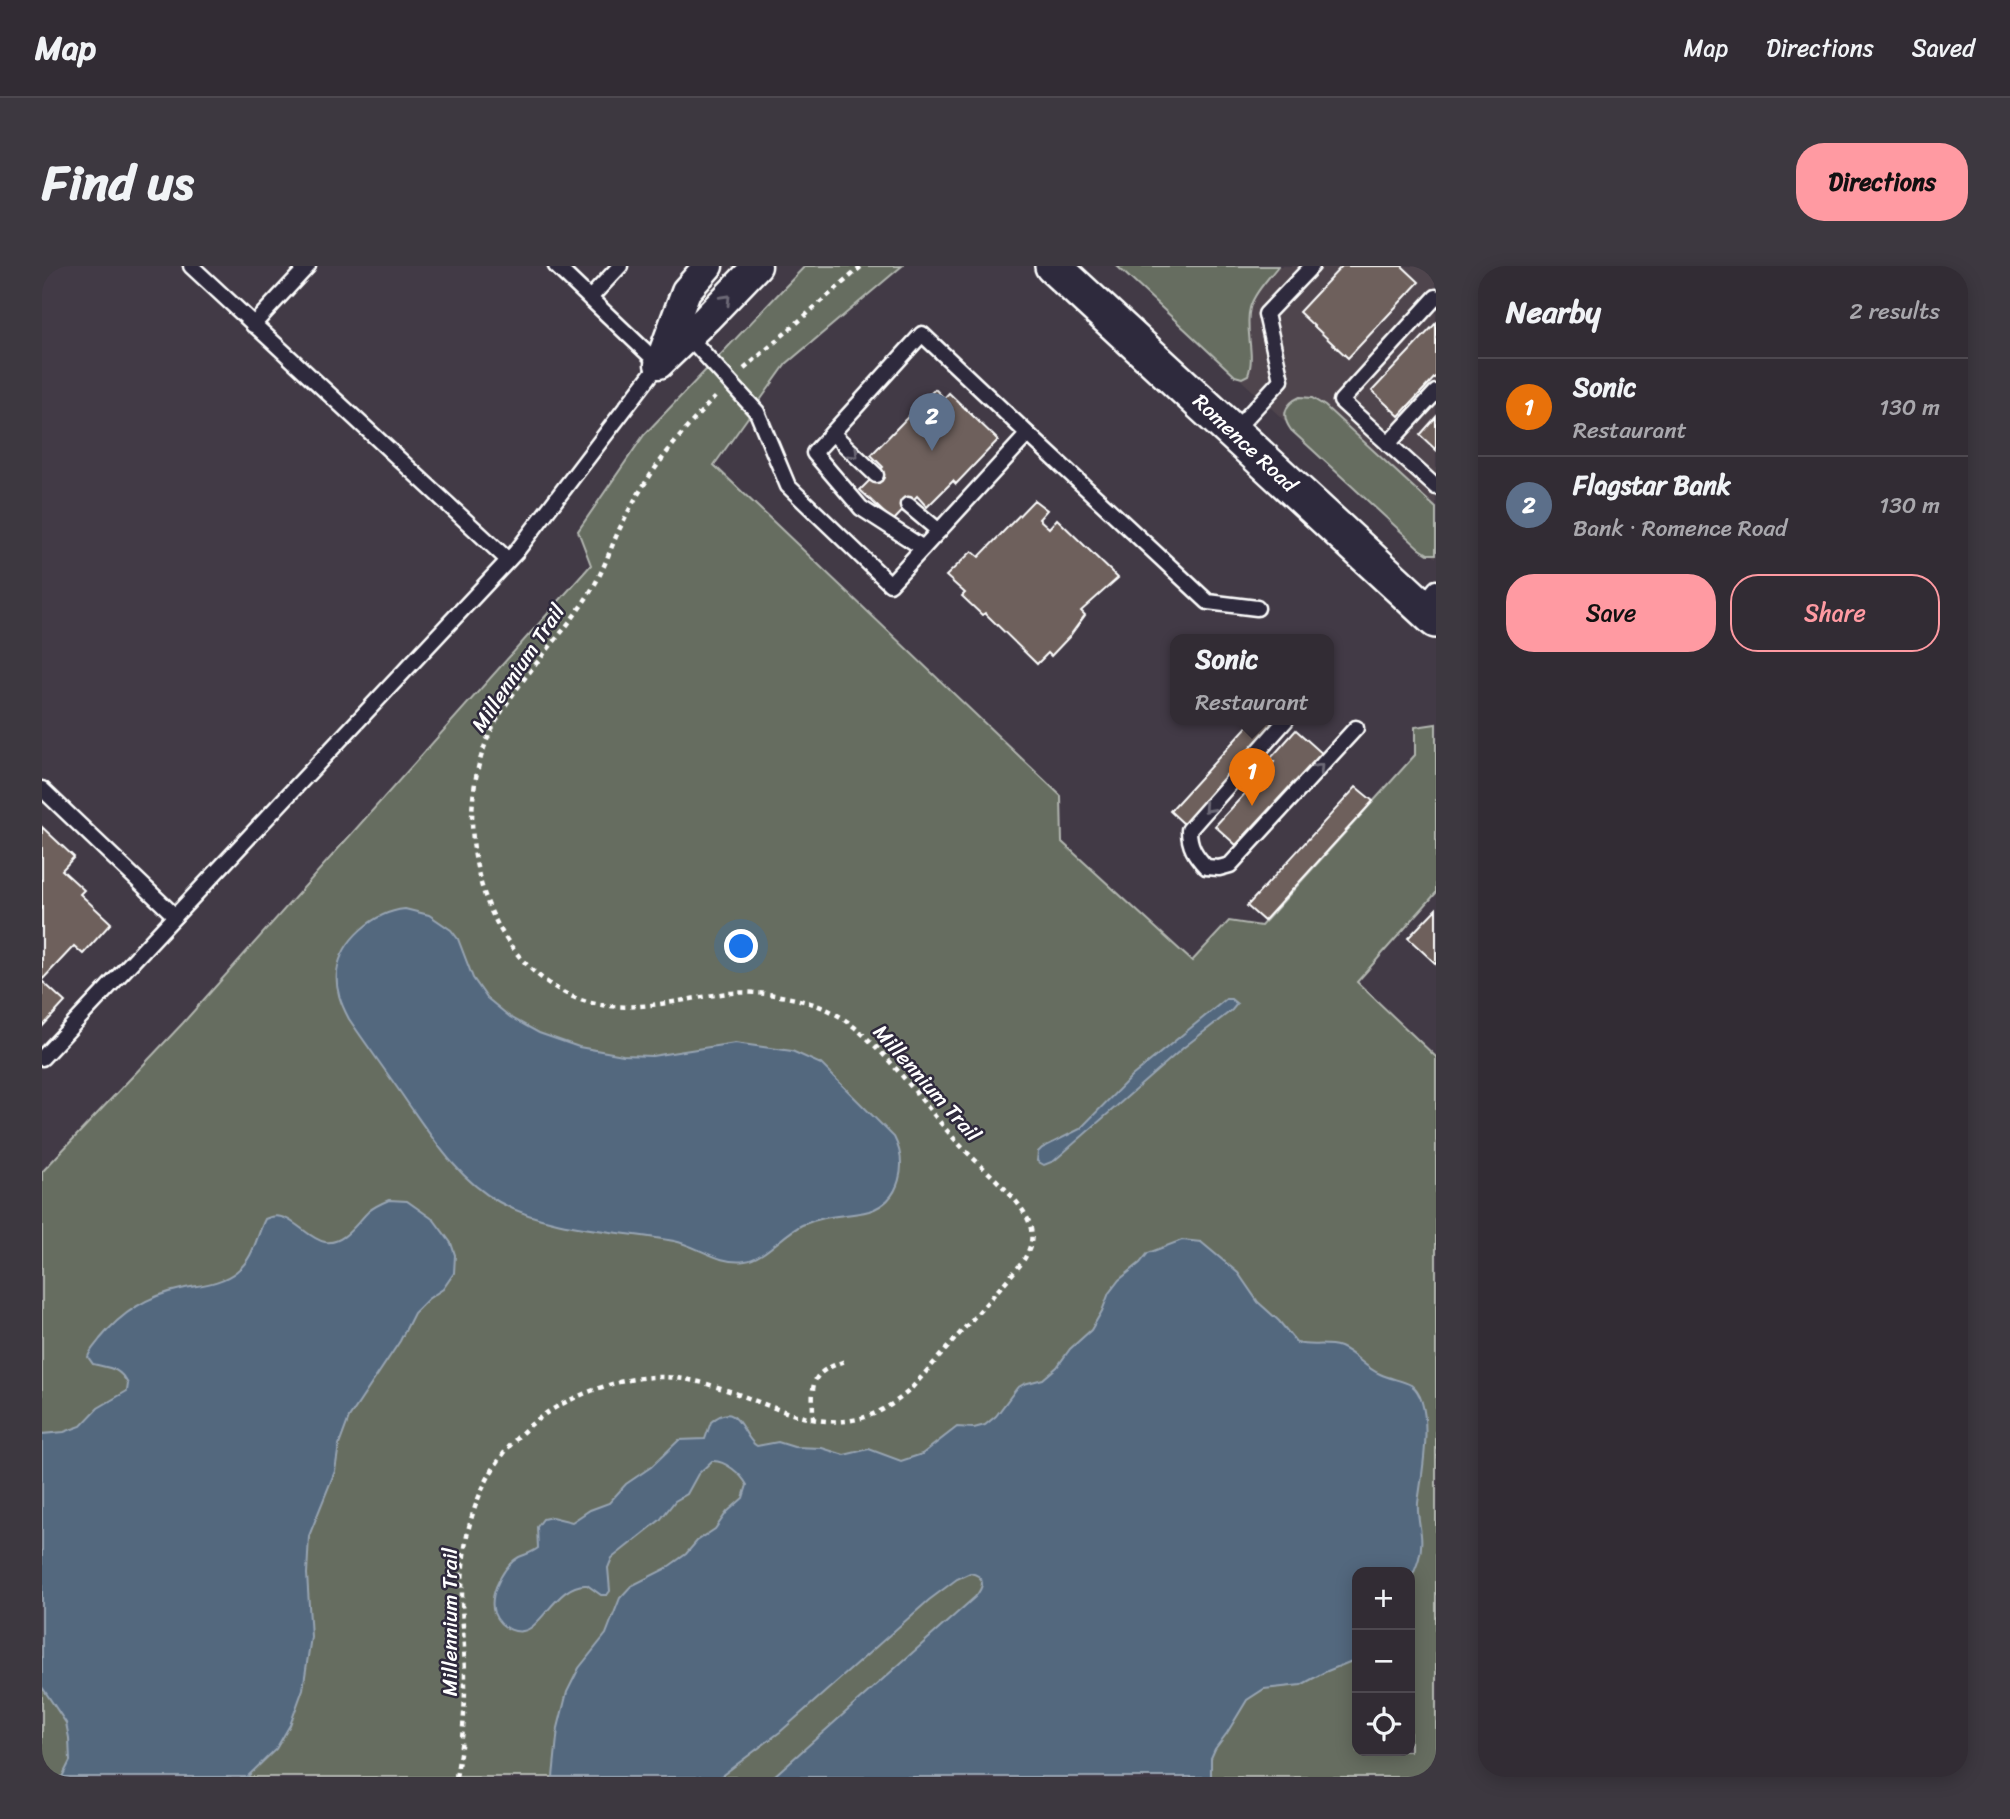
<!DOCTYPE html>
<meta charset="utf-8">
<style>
:root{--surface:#322c34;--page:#3d3840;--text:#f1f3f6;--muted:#a8a7ac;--line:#4d484f;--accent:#ff9aa2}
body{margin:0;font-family:Sriracha,sans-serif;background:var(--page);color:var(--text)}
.controls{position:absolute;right:21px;bottom:21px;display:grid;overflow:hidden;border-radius:14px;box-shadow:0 4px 18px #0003}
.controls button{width:63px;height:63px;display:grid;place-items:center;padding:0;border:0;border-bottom:2px solid var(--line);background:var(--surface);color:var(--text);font:35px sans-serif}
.you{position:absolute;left:700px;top:681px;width:24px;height:24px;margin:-18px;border:5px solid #fff;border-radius:50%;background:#1a73e8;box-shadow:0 0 0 10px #1a73e833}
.badge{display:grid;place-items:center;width:46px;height:46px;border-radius:50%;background:var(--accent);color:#fff;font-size:23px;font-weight:700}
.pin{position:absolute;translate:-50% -58px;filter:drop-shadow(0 2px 4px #0008)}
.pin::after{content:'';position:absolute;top:37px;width:24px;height:21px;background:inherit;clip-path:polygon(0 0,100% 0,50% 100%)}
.popup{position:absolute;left:1128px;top:368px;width:164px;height:91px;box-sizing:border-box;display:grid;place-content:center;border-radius:14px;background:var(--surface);filter:drop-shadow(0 2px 5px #0005);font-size:23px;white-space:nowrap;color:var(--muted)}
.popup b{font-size:26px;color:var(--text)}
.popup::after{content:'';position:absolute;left:50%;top:100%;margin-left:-14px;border:14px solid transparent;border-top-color:var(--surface)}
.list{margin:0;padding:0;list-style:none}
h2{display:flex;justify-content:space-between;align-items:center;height:91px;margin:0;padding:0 28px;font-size:30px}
h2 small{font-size:23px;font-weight:400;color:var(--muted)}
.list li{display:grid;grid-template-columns:46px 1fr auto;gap:21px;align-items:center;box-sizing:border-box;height:98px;padding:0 28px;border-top:2px solid var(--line)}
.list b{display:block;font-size:26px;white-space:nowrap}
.list p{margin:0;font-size:23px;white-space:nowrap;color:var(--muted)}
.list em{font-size:23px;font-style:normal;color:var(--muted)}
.actions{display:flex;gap:14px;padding:21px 28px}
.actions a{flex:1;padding:16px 0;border:2px solid var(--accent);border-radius:28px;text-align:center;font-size:24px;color:var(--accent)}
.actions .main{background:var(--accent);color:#111}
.icon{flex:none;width:38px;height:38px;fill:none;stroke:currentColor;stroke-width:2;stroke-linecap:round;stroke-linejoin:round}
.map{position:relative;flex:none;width:1394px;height:1511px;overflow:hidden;border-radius:28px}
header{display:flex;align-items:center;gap:42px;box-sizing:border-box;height:98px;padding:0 35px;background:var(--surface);border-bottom:2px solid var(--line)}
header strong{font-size:33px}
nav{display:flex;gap:38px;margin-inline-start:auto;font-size:24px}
.intro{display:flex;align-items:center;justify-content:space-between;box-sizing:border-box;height:168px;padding:0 42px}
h1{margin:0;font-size:49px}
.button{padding:18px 32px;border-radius:28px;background:var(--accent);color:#111;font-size:24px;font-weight:700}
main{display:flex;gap:42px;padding:0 42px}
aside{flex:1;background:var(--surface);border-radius:28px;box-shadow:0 4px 18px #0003}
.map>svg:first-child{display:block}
.built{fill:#4f454d}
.green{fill:#666d60;stroke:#b2b6b0;stroke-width:2;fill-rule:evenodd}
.water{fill:#52677e;stroke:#97a4b2;stroke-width:2}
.building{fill:#6e605c;stroke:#fff;stroke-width:2}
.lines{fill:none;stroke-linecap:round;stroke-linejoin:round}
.service-casing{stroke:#fff;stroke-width:19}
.minor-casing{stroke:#fff;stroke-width:33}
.tertiary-casing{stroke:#fff;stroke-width:40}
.path{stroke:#fff;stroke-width:4.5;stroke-dasharray:5 5;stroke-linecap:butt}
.service{stroke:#2f2a3d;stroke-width:14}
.minor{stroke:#2f2a3d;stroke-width:28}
.tertiary{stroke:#2f2a3d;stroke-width:35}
.oneway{stroke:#6d6a77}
.labels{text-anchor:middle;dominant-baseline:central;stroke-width:5;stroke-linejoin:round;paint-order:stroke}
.street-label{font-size:21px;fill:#fff;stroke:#2f2a3d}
</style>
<header>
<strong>Map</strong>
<nav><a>Map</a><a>Directions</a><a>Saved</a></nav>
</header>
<div class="intro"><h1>Find us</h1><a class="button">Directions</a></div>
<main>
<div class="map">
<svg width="1394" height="1511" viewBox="0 0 1394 1511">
<rect width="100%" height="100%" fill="#423a46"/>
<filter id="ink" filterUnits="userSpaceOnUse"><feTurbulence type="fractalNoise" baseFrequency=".0143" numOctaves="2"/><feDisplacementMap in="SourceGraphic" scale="14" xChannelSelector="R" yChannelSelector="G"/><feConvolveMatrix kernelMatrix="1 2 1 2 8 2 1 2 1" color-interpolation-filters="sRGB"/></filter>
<g filter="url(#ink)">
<polygon class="built" points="1077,0 1394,0 1394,292 1301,209"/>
<g class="green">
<path d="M 763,0 L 860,0 L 744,98 L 672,199 L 1019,530 L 1020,576 L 1150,695 L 1187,655 L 1219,660 L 1373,489 L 1373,461 L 1394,458 L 1394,627 L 1315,716 L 1394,791 L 1394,1511 L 0,1511 L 0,906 L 141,757 L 549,299 L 536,265 L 602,169 ZM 1315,1306 L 1368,1306 L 1368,1485 L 1315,1485 Z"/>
<path d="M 1075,0 L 1236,0 C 1227,12 1212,27 1208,42 C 1202,64 1214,88 1206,109 L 1200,112 L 1193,110 Z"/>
<path d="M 1258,131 L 1270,132 L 1283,140 L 1394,242 L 1394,288 L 1386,288 L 1378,283 L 1249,164 C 1239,150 1242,138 1258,131 Z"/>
</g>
<g class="water">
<path d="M 363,643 L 387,649 L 409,664 L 416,673 L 431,712 L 445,732 L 468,751 L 497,767 L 537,781 L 581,789 L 610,790 L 693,777 L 750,785 L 779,798 L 852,871 C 866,898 859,935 827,945 C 804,951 785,948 760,959 C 741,968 722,993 703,995 C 677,999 656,980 632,975 C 574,964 510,965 457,936 C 417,914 391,873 365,836 C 346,808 326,781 307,753 C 299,738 293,723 295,706 C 299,674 332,646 363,643 Z"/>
<polygon points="1184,733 1189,733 1195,738 1190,744 1141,782 1012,895 1002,899 995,895 996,886 1000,882 1038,863 1090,810"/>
<path d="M 347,934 L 365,935 L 392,954 L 409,977 L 413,989 L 412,1007 L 401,1023 L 386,1033 L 372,1047 L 358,1075 L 307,1152 L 297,1179 L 293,1205 L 267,1270 L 265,1308 L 269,1371 L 261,1423 L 248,1459 L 234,1483 L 205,1511 L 20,1511 L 28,1495 L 27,1472 L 24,1457 L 0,1421 L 0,1168 L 22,1166 L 39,1160 L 56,1142 L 85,1125 L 86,1118 C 77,1101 67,1102 51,1098 L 46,1091 C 48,1084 53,1080 58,1073 C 79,1047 105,1030 139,1023 C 157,1019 180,1018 195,1005 C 212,992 214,971 223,953 C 247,941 262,972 283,976 C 302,979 315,956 327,945 C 333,940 340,937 347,934 Z"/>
<path d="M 1140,974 L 1159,976 L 1196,1007 L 1216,1036 L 1237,1055 L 1255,1077 C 1270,1081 1283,1076 1298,1081 C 1313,1087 1323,1102 1338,1108 C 1348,1113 1360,1114 1369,1119 C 1394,1137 1380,1207 1376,1237 C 1375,1248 1378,1258 1379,1269 C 1381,1286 1375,1300 1368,1315 L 1368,1306 L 1315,1306 L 1315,1393 L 1283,1406 L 1259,1419 L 1222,1423 L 1205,1434 L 1185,1467 L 1173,1483 L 1169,1492 L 1169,1511 L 731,1511 L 933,1331 C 942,1321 944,1310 928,1307 L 915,1313 L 887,1334 L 738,1466 L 678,1511 L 511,1511 L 516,1462 L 525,1426 L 537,1402 L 564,1368 L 578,1332 L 589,1320 L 623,1303 L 644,1288 L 655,1275 L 673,1263 L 685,1246 L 701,1232 L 705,1219 C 699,1208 683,1194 670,1195 L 656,1208 L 645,1228 L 633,1235 L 618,1254 L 570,1292 L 566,1302 L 568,1325 L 565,1329 L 559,1329 L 545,1319 C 522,1317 507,1346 491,1360 C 477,1372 458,1362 452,1347 C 449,1338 451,1329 454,1321 C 459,1309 466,1297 477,1291 C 484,1288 490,1287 496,1282 L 495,1261 L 501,1253 L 510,1251 L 530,1256 L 548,1244 L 567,1237 L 584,1218 L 609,1201 L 637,1174 L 663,1173 L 669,1156 C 698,1132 699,1171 715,1180 L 736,1176 L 752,1181 L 780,1182 L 802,1189 L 827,1183 L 859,1195 L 880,1188 L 915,1161 L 932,1162 L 943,1159 L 954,1150 L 975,1122 L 982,1118 L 1001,1113 L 1015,1101 L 1028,1083 L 1049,1064 L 1060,1045 L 1067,1027 L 1077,1014 L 1098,997 L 1106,987 Z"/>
</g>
<g class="building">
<polygon points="1300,0 1360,0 1377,16 1306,92 1257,46"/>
<polygon points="1394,57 1394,110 1357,150 1330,125"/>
<polygon points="893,123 902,132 907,127 956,174 914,218 911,215 885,241 875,230 851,255 818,224 841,201 829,189"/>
<polygon points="1394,151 1394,184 1378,169"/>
<polygon points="992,234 1005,244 997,253 1007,262 1015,253 1076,312 1039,345 1043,349 1027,371 1009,390 1006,387 995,398 943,347 940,349 920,330 923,327 904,310 930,285 937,291"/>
<polygon points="1211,454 1227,454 1234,460 1143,559 1128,545"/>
<polygon points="1254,464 1283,490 1256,520 1252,516 1194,579 1173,560 1232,496 1228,493"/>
<polygon points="1314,521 1331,535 1222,655 1205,640"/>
<polygon points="0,561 32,591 20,604 42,624 38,628 69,657 41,688 32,680 0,714"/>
<polygon points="1394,643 1394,698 1366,672"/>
<polygon points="0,715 23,736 0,761"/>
</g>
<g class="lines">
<g class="service-casing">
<g id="service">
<polyline points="149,0 466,294"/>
<polyline points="1394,31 1299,135 1394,221"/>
<polyline points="548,32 578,0"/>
<polyline points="211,59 266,0"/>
<polyline points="646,70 715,146 746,220 848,318 986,168 1166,336 1215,342"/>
<polyline points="1191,166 1239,114 1224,48 1270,0"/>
<polyline points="790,167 834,209"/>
<polyline points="1346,178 1394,126"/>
<polyline points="866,239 897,265"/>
<polyline points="881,282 819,242 772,187 880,68 986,168"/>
<polyline points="1379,340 1394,322"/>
<path d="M 1244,454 L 1147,564 C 1147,580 1153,589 1164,601 L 1177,602 L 1188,599 L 1314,462"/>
<polyline points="0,523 133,650"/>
<polyline points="0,792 474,286 617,98 514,0"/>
</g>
</g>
<g class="minor-casing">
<g id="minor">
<polyline points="619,93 644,25 666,0"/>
<polyline points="617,98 665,52 715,0"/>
</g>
</g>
<g class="tertiary-casing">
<polyline id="tertiary" points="1011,0 1394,354"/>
</g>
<g class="path">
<polyline points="702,103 820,0"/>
<path d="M 771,1154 C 771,1115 765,1108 806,1094"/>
<path d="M 414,1511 C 420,1480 423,1449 423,1416 C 423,1375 417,1331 422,1289 C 429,1226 464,1166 522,1137 C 556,1120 596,1107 634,1112 C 720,1121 787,1197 868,1124 L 979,998 C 988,985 993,972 987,956 C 977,930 936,899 917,878 C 882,840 851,792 811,760 C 798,749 782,741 765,736 C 740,729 713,725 687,727 C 637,733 579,752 531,731 C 433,687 405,546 453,457 C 480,407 525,367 553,318 C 564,299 570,277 580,258 C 603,210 637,169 673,131"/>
</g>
<use href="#service" class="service"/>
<use href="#minor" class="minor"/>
<use href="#tertiary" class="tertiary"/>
</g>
<defs><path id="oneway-chevron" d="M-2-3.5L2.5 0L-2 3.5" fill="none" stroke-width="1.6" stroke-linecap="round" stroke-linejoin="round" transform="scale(1.75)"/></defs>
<g class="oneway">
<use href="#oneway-chevron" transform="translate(684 33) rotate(-46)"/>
<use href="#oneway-chevron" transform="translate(812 188) rotate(44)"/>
<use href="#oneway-chevron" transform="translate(1277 502) rotate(-47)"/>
<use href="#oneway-chevron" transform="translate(1166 542) rotate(132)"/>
</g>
</g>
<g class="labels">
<g class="street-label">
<text transform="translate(1203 177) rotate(43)">Romence Road</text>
<text transform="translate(476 402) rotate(-56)">Millennium Trail</text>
<text transform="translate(885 817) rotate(48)">Millennium Trail</text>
<text transform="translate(408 1356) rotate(-90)">Millennium Trail</text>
</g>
</g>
</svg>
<div class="controls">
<button>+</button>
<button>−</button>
<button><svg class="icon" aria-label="locate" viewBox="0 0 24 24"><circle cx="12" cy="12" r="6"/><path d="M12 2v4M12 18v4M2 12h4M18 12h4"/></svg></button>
</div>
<div class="you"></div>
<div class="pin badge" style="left:1210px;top:540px;background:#e8710a">1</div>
<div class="popup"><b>Sonic</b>Restaurant</div>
<div class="pin badge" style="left:890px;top:185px;background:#5c6f8a">2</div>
</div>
<aside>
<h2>Nearby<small>2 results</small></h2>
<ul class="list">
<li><span class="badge" style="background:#e8710a">1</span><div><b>Sonic</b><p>Restaurant</p></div><em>130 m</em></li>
<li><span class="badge" style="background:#5c6f8a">2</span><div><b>Flagstar Bank</b><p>Bank · Romence Road</p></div><em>130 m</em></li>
</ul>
<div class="actions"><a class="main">Save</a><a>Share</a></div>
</aside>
</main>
